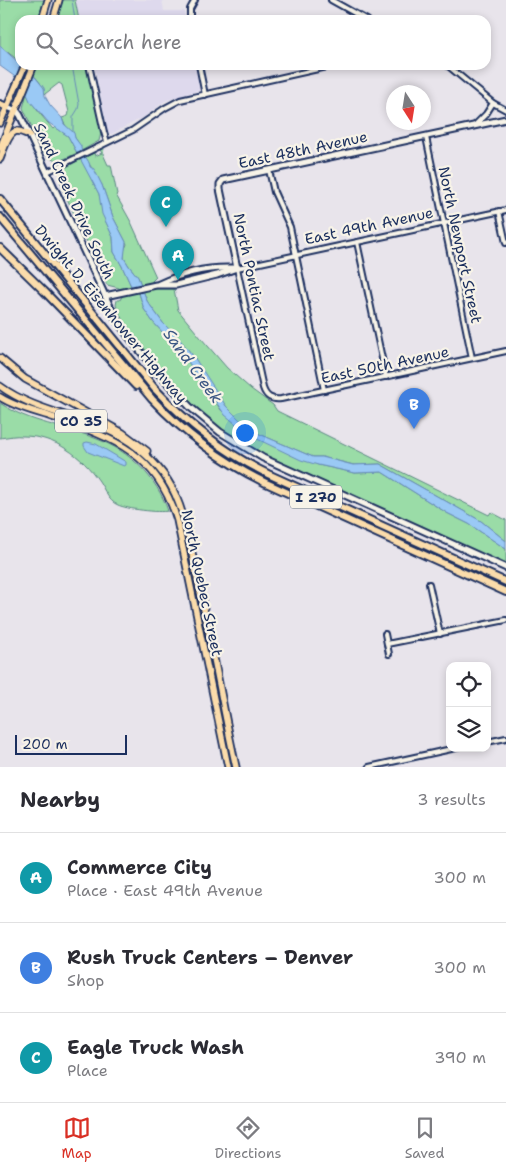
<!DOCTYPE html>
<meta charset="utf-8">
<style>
:root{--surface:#fff;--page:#f2f2f3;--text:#2b2b33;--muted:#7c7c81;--line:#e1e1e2;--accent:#d93025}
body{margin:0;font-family:"Shantell Sans",sans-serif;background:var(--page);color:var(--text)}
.controls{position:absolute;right:15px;bottom:15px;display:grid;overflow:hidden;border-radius:10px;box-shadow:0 2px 8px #0003}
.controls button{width:45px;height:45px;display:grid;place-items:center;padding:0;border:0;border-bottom:1px solid var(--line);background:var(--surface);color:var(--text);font:25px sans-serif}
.compass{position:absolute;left:386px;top:85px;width:45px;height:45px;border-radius:50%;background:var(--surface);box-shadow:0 2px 8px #0003;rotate:168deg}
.scale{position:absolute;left:15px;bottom:12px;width:112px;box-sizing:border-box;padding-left:5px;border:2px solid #1b2f5e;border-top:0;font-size:14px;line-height:18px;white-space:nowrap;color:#1b2f5e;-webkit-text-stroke:4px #f7f3e8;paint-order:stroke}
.you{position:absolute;left:244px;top:432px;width:18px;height:18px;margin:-12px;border:4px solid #fff;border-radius:50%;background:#1a73e8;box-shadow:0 0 0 8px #1a73e833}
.badge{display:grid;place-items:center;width:32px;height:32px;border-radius:50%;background:var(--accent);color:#fff;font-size:16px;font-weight:700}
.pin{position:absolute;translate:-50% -41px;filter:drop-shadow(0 1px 2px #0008)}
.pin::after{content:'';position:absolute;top:26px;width:18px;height:15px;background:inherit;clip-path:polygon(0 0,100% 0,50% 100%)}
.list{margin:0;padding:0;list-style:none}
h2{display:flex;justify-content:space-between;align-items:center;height:65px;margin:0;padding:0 20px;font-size:21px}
h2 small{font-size:16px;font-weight:400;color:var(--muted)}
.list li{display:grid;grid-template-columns:32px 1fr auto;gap:15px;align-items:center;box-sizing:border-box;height:90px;padding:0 20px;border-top:1px solid var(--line)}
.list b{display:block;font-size:19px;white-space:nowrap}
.list p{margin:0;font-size:16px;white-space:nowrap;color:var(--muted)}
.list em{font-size:16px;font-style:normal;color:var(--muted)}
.icon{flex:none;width:28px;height:28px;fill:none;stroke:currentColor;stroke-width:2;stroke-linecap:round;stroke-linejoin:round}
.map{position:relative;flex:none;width:506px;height:767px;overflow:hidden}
.search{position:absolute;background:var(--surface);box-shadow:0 2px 8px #0003;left:15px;right:15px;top:15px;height:55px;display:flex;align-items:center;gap:12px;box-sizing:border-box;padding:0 18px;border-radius:15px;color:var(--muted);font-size:19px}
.sheet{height:335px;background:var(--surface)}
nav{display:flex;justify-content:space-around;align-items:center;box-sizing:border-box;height:70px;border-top:1px solid var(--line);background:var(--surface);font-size:14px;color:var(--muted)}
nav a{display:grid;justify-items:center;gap:2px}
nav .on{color:var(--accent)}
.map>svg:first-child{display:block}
.built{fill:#ded9ed}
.green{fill:#9adca7;stroke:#5a8682}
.water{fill:#9ac9f5;stroke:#678bb9}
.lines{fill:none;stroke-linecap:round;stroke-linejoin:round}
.stream{stroke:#678bb9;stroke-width:1}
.street-casing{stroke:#1b2f5e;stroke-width:8}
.secondary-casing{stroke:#1b2f5e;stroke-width:9}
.primary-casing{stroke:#1b2f5e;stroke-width:9}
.highway-casing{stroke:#1b2f5e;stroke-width:10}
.street{stroke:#f7f3e8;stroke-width:4}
.secondary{stroke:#f7f3e8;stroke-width:5}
.primary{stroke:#fbdcab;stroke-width:5.5}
.highway{stroke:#fbdcab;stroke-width:6}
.labels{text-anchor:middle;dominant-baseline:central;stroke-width:4.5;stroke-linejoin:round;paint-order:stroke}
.shield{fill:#f7f3e8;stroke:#5d6a87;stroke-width:1}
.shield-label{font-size:14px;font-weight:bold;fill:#1b2f5e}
.street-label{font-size:15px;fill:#1b2f5e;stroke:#f7f3e8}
.water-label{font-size:16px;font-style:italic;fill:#3b5684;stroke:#f7f3e8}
</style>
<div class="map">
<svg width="506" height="767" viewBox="0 0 506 767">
<rect width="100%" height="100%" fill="#e8e4eb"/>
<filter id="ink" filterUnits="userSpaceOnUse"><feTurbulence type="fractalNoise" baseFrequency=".02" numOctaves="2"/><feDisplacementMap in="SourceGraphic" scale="10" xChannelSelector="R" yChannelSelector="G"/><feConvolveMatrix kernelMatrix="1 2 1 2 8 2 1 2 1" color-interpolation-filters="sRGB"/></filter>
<g filter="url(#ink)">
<g class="built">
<polygon points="75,0 162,0 164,11 184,11 186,20 79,20"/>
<polygon points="94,65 195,65 200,90 165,101 144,117 111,134 108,132"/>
</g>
<g class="green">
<polygon points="0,0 44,0 38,20 20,20 20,62 0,46"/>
<polygon points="63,0 75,0 79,20 56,20"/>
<path d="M 23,65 L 87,65 L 101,133 L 99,141 L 81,151 C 78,136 66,131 62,118 L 68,116 L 69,112 L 62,85 L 59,83 L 45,94 C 43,82 31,73 23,65 Z"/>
<path d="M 27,93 C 33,107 43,117 53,129 L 55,127 L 68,136 L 77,153 C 63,159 56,166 44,153 L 23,108 Z"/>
<polygon points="104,148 103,154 108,165 111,165 117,194 116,195 131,222 156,277 152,281 156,289 174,289 178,310 201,338 227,368 251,389 273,405 277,411 489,515 491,512 506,520 506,541 481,521 380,464 354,465 322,457 313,457 250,430 231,413 213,388 194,357 181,341 163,323 147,301 138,277 129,266 124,258 124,251 127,244 113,217 102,185 85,157 94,153 95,156 102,153 100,150"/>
<path d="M 81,159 L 99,194 L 105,220 L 113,237 L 114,252 L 122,266 L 131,286 L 139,293 L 144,309 L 153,322 L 182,353 L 221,410 L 242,430 L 318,465 L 355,473 L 382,472 L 385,474 L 447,513 L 469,524 L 506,549 L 506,565 L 256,451 C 209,425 175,389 143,347 C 133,334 120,320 116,305 L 117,300 L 120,300 L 122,296 L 119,288 L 107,285 L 63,190 L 60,179 L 63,169 Z"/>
<path d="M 0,403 C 29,423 65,426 97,439 C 130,451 157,478 168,511 C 159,513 126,509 118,505 C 108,501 105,490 99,481 C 82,456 55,436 23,436 C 15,435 8,437 0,438 Z"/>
</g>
<g class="water">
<path d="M 0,46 L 36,78 L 44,88 L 45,96 L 50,105 L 62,118 L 64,124 L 74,133 L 75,138 L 81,146 C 80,154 90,159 90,167 L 94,169 L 102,185 L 113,217 L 126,242 L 124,258 L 129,266 L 138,277 L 147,301 L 163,323 L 181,341 L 194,357 L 226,406 L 250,430 L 313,457 L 322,457 L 353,465 L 380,464 L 481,521 L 506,541 L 506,549 L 469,524 L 447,513 L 382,472 L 355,473 L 318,465 L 301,460 L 251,436 L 225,415 L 182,353 L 153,322 L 144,309 L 139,293 L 131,286 L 122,266 L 114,252 L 113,237 L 102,214 L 99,194 L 68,136 L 49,123 L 30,101 L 23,85 L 14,76 L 0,66 Z"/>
<polygon points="87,442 96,444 126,462 126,465 124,466 88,452 84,446 84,443"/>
</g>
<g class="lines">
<g class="stream">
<polyline points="72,0 75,20"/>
<polyline points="0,31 0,32"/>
<polyline points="72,65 79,104 78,109 73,117 73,132"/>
</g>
<g class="street-casing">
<g id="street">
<polyline points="331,0 367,20"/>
<polyline points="190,20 190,9 195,0"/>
<polyline points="89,65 104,132 107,142"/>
<polyline points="199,65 205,95"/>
<polyline points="447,65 493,103 506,110"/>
<polyline points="474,126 486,114 493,103"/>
<polyline points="426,137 472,358"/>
<polyline points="269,170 274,192 290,227 324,390"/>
<polyline points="47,172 133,130 165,108 180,100 336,65"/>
<path d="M 506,210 L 237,268 L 263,388 C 266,397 271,400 281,399 L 506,351"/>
<polyline points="499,211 506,243"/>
<polyline points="357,242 386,377"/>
<polyline points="429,584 440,634"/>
<polyline points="385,634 389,654"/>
<polyline points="387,644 506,620"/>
<polyline points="487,742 506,738"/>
<polyline points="369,767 456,748"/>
</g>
</g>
<g class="secondary-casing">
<g id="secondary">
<polyline points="7,107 17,111 20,115 116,319 129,337 156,371 190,407 220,432 263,458 506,568"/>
<polyline points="237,268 220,189 220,184 223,180 506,119"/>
<path d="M 159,284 C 182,273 207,267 233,268"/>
<polyline points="105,296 156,285 176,285 217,275 237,268"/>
</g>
</g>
<g class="primary-casing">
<g id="primary">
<polyline points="42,20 48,0"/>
<polyline points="53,20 59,0"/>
<polyline points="0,123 25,65"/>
<polyline points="0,148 34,65"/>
<path d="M 0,159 C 3,152 8,132 17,131 C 21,131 26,134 30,135"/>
<polyline points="0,358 25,379 123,433 147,451"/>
<path d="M 0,386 C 39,415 91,416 131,443 C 149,456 166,474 175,494 C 187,521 191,550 197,578 C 212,641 222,704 236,767"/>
<path d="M 0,397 C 12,405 32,411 46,415 C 109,437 156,449 177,520 L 228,767"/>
</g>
</g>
<g class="highway-casing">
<g id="highway">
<polyline points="0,104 7,107"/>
<path d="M 0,199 L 155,389 C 188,424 225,453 268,474 L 506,582"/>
<path d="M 0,217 L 152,399 C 185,434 223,462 266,483 L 506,592"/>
<polyline points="0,248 44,291 136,386"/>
</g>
</g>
<use href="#street" class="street"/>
<use href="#secondary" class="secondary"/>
<use href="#primary" class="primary"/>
<use href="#highway" class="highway"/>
</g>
</g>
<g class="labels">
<g class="shield">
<rect x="55" y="409.5" width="52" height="23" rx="4"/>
<rect x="290" y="485.5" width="52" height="23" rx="4"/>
</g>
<g class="shield-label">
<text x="81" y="421">CO 35</text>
<text x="316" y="497">I 270</text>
</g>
<g class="street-label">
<text transform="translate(303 150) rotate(-12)">East 48th Avenue</text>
<text transform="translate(74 201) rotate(65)">Sand Creek Drive South</text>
<text transform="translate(369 226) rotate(-12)">East 49th Avenue</text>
<text transform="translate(460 245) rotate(78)">North Newport Street</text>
<text transform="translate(254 287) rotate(78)">North Pontiac Street</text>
<text transform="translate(111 314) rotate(50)">Dwight D. Eisenhower Highway</text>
<text transform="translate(385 365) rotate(-12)">East 50th Avenue</text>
<text transform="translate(202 583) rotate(78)">North Quebec Street</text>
</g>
<g class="water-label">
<text transform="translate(193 366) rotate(54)">Sand Creek</text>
</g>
</g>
</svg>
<div class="controls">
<button><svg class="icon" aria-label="locate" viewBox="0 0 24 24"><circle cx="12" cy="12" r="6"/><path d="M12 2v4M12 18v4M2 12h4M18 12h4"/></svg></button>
<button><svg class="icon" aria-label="layers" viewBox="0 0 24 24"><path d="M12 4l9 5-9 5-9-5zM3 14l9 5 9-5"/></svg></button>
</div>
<svg class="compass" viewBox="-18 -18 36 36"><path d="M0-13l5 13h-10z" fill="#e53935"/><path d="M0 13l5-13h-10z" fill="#7c7c81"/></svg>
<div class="scale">200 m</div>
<div class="you"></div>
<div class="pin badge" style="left:178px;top:280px;background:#0f9aa8">A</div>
<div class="pin badge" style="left:414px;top:429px;background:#3f7fe0">B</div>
<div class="pin badge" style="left:166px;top:227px;background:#0f9aa8">C</div>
<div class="search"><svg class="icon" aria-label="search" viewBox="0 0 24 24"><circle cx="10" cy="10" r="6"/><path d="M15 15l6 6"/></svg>Search here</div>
</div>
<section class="sheet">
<h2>Nearby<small>3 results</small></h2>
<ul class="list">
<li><span class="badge" style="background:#0f9aa8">A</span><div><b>Commerce City</b><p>Place · East 49th Avenue</p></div><em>300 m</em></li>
<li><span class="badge" style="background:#3f7fe0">B</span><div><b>Rush Truck Centers – Denver</b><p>Shop</p></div><em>300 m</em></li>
<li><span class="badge" style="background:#0f9aa8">C</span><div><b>Eagle Truck Wash</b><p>Place</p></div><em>390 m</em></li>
</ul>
</section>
<nav>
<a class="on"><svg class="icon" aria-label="map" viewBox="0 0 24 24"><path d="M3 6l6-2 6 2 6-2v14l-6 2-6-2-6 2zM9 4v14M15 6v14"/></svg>Map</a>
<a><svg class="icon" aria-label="directions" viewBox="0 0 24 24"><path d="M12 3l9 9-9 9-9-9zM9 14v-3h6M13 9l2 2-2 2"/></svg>Directions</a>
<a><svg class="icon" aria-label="saved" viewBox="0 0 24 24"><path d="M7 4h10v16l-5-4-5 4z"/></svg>Saved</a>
</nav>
